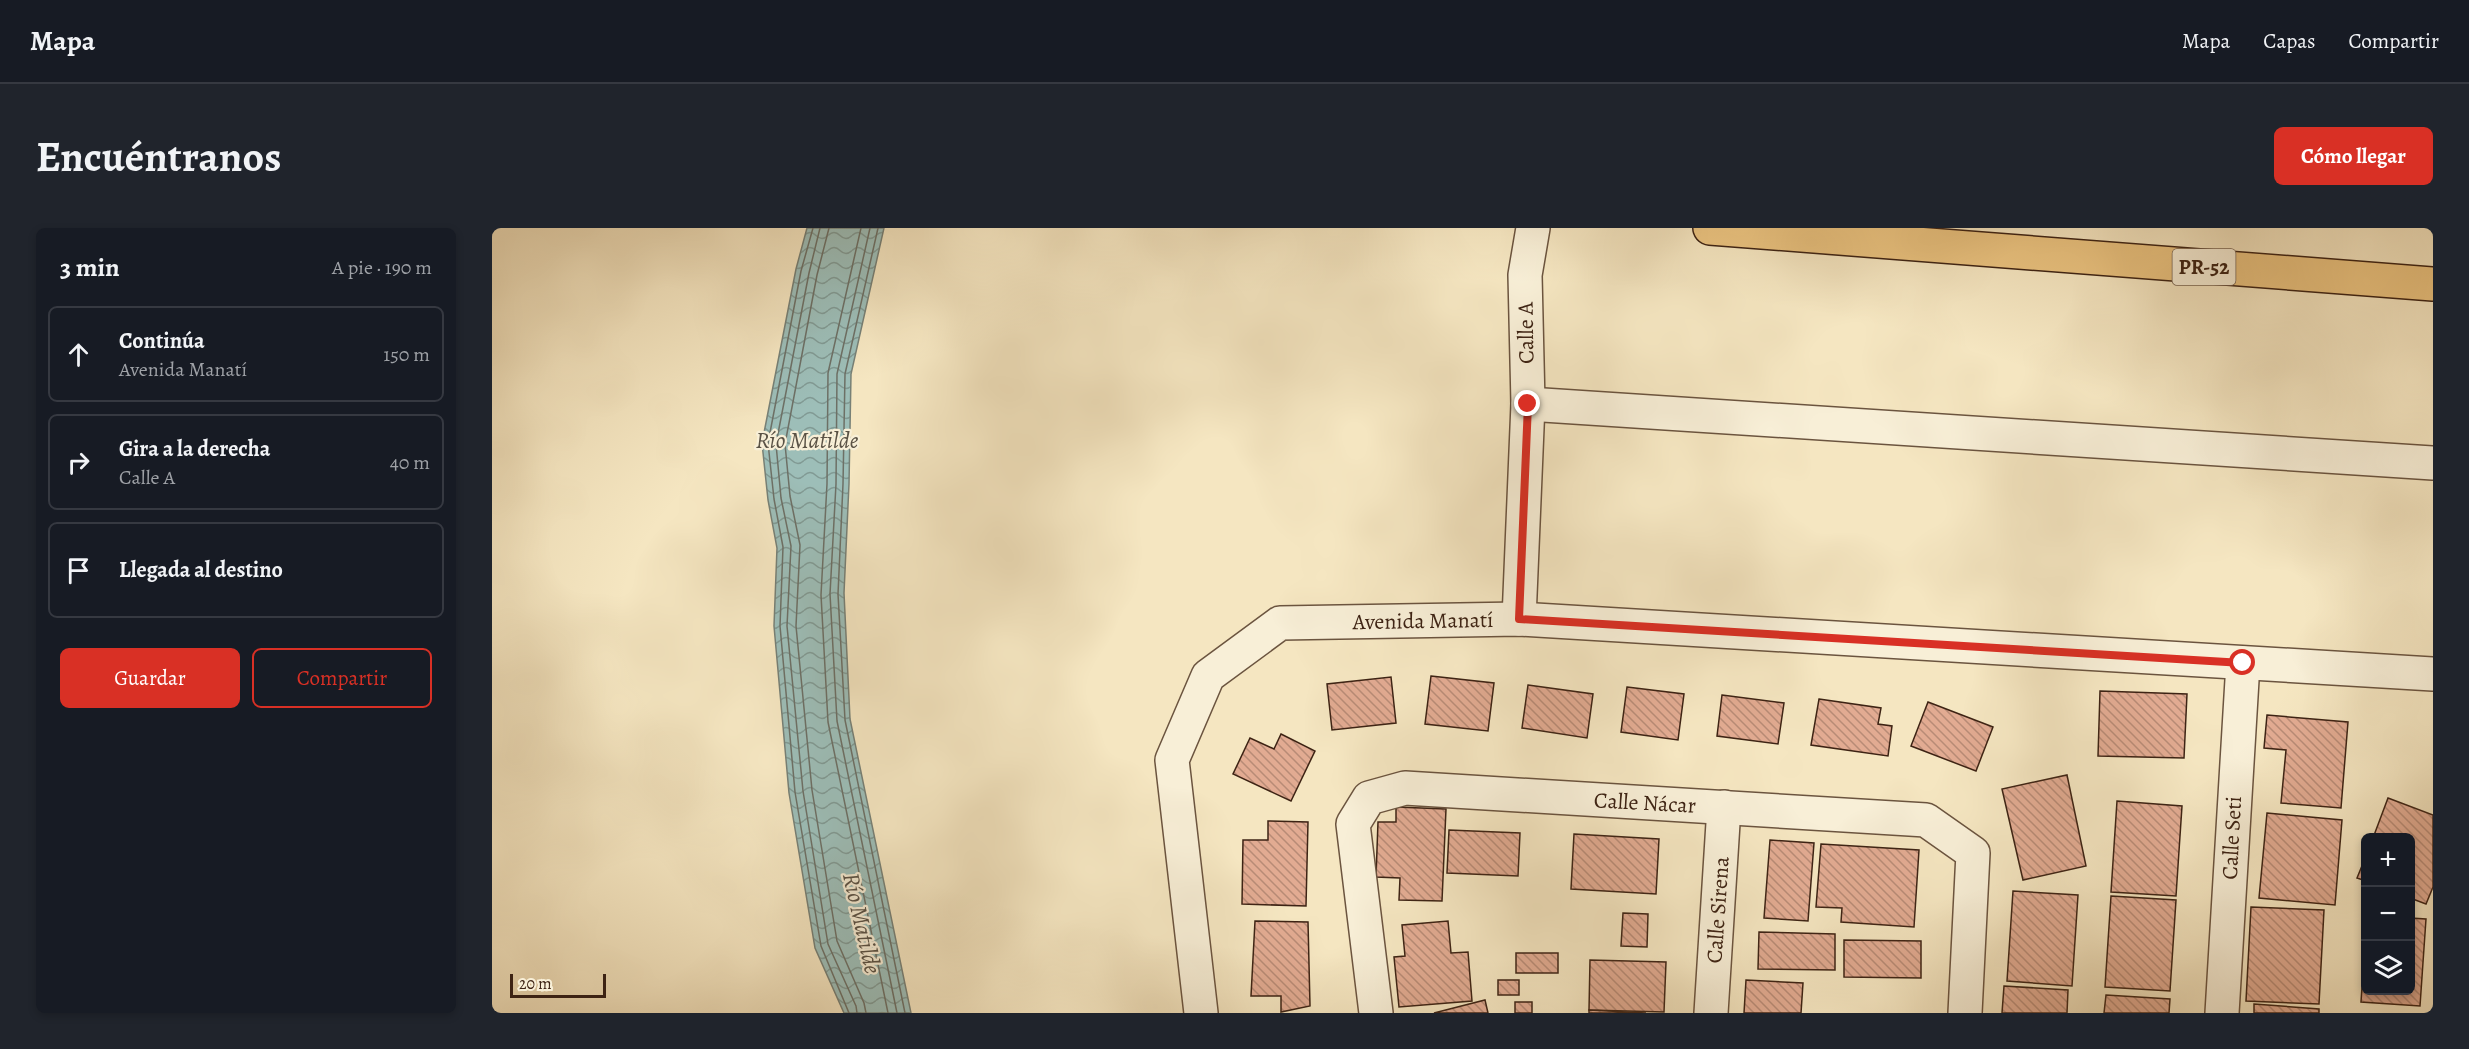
<!DOCTYPE html>
<html lang="es">
<meta charset="utf-8">
<style>
:root{--surface:#171b24;--page:#20242c;--text:#f1f3f6;--muted:#9ea1a6;--line:#363941;--accent:#d93025}
body{margin:0;font-family:Alegreya,serif;background:var(--page);color:var(--text)}
.controls{position:absolute;right:18px;bottom:18px;display:grid;overflow:hidden;border-radius:9px;box-shadow:0 3px 9px #0003}
.controls button{width:54px;height:54px;display:grid;place-items:center;padding:0;border:0;border-bottom:2px solid var(--line);background:var(--surface);color:var(--text);font:30px sans-serif}
.scale{position:absolute;left:18px;bottom:15px;width:96px;box-sizing:border-box;padding-left:6px;border:3px solid #3d2314;border-top:0;font-size:16px;line-height:21px;white-space:nowrap;color:#3d2314;-webkit-text-stroke:4px #f8efd7;paint-order:stroke}
.stop{position:absolute;width:18px;height:18px;margin:-14px;border:4px solid #d93025;border-radius:50%;background:#fff}
.stop.end{background:#d93025;border-color:#fff;box-shadow:0 2px 6px #0008}
.list{margin:0;padding:0;list-style:none}
h2{display:flex;justify-content:space-between;align-items:center;height:78px;margin:0;padding:0 24px;font-size:26px}
h2 small{font-size:20px;font-weight:400;color:var(--muted)}
.list li{display:grid;grid-template-columns:39px 1fr auto;gap:18px;align-items:center;box-sizing:border-box;height:96px;margin:0 12px 12px;padding:0 12px;border:2px solid var(--line);border-radius:9px}
.list b{display:block;font-size:22px;white-space:nowrap}
.list p{margin:0;font-size:20px;white-space:nowrap;color:var(--muted)}
.list em{font-size:20px;font-style:normal;color:var(--muted)}
.actions{display:flex;gap:12px;padding:18px 24px}
.actions a{flex:1;padding:14px 0;border:2px solid var(--accent);border-radius:9px;text-align:center;font-size:21px;color:var(--accent)}
.actions .main{background:var(--accent);color:#fff}
.icon{flex:none;width:33px;height:33px;fill:none;stroke:currentColor;stroke-width:2;stroke-linecap:round;stroke-linejoin:round}
.map{position:relative;flex:none;width:1941px;height:785px;overflow:hidden;border-radius:9px}
header{display:flex;align-items:center;gap:36px;box-sizing:border-box;height:84px;padding:0 30px;background:var(--surface);border-bottom:2px solid var(--line)}
header strong{font-size:28px}
nav{display:flex;gap:33px;margin-inline-start:auto;font-size:21px}
.intro{display:flex;align-items:center;justify-content:space-between;box-sizing:border-box;height:144px;padding:0 36px}
h1{margin:0;font-size:42px}
.button{padding:15px 27px;border-radius:9px;background:var(--accent);color:#fff;font-size:21px;font-weight:700}
main{display:flex;gap:36px;padding:0 36px}
aside{flex:1;background:var(--surface);border-radius:9px;box-shadow:0 3px 9px #0003}
.map>svg:first-child{display:block}
.water{fill:url(#water-waves);stroke:#778076;stroke-width:1.5}
.lines{fill:none;stroke-linecap:round;stroke-linejoin:round}
.shore{stroke:#6d7066;stroke-width:1.5}
.building{fill:url(#building-back-hatch);stroke:#3d2314;stroke-width:1.5}
.minor-casing{stroke:#6b543f;stroke-width:36}
.motorway-casing{stroke:#3d2314;stroke-width:36}
.minor{stroke:#f8efd7;stroke-width:33}
.motorway{stroke:#eac380;stroke-width:33}
.route{stroke:#d93025;stroke-width:8}
.labels{text-anchor:middle;dominant-baseline:central;stroke-width:4.5;stroke-linejoin:round;paint-order:stroke}
.shield{fill:#f8efd7;stroke:#75604e;stroke-width:1.5}
.shield-label{font-size:21px;font-weight:bold;fill:#3d2314}
.street-label{font-size:22px;fill:#3d2314;stroke:#f8efd7}
.water-label{font-size:24px;font-style:italic;fill:#5a5245;stroke:#f8efd7}
</style>
<header>
<strong>Mapa</strong>
<nav><a>Mapa</a><a>Capas</a><a>Compartir</a></nav>
</header>
<div class="intro"><h1>Encuéntranos</h1><a class="button">Cómo llegar</a></div>
<main>
<aside>
<h2>3 min<small>A pie · 190 m</small></h2>
<ul class="list">
<li><svg class="icon" aria-label="ahead" viewBox="0 0 24 24"><path d="M12 20V5M6 11l6-6 6 6"/></svg><div><b>Continúa</b><p>Avenida Manatí</p></div><em>150 m</em></li>
<li><svg class="icon" aria-label="right" viewBox="0 0 24 24"><path d="M7 20v-9h11M14 6l5 5-5 5"/></svg><div><b>Gira a la derecha</b><p>Calle A</p></div><em>40 m</em></li>
<li><svg class="icon" aria-label="arrive" viewBox="0 0 24 24"><path d="M6 21V4h12l-3 4 3 4H6"/></svg><div><b>Llegada al destino</b></div></li>
</ul>
<div class="actions"><a class="main">Guardar</a><a>Compartir</a></div>
</aside>
<div class="map">
<svg width="1941" height="785" viewBox="0 0 1941 785">
<defs>
<pattern id="water-waves" width="16" height="10" patternUnits="userSpaceOnUse" patternTransform="scale(1.5)"><rect width="16" height="10" fill="#9dbeb8"/><path d="M0 5q4-4 8 0t8 0" fill="none" stroke="#819a94"/></pattern>
<pattern id="building-back-hatch" width="6" height="6" patternUnits="userSpaceOnUse" patternTransform="scale(1.5)"><rect width="6" height="6" fill="#e2ab92"/><path d="M-1 5l2 2M0 0l6 6M5-1l2 2" fill="none" stroke="#b88b76"/></pattern>
</defs>
<rect width="100%" height="100%" fill="#f5e6c1"/>
<filter id="stains"><feTurbulence type="fractalNoise" baseFrequency=".00333" numOctaves="4"/><feColorMatrix values="0 0 0 0 .2 0 0 0 0 .09 0 0 0 0 .02 0 0 0 .5 -.17"/></filter>
<radialGradient id="worn" r=".72"><stop offset=".6" stop-color="#630" stop-opacity="0"/><stop offset="1" stop-color="#630" stop-opacity=".3"/></radialGradient>
<polygon class="water" points="315,0 392,0 359,146 357,256 352,365 358,491 419,785 352,785 323,720 297,565 282,398 285,320 276,272 270,215 304,41"/>
<g class="lines">
<g class="shore">
<polyline points="321,0 309,43 276,215 282,271 291,319 288,398 303,564 329,718 357,785"/>
<polyline points="328,0 317,45 284,216 289,270 299,318 295,398 311,563 336,716 364,778 365,785"/>
<polyline points="337,0 325,47 293,216 298,268 308,317 304,398 320,562 345,713 372,775 374,785"/>
<polyline points="369,0 336,145 335,256 329,367 336,494 396,785"/>
<polyline points="378,0 345,146 344,256 338,366 345,493 405,785"/>
<polyline points="386,0 353,146 351,256 346,366 353,492 413,785"/>
</g>
</g>
<g class="building">
<polygon points="939,448 1002,455 996,503 933,496"/>
<polygon points="899,449 904,495 840,502 835,456"/>
<polygon points="1036,457 1101,466 1095,510 1030,500"/>
<polygon points="1135,459 1192,466 1186,512 1129,504"/>
<polygon points="1608,463 1695,466 1692,530 1606,528"/>
<polygon points="1230,467 1292,475 1286,516 1225,508"/>
<polygon points="1327,471 1389,480 1386,496 1400,498 1396,528 1319,517"/>
<polygon points="1436,474 1501,499 1484,543 1419,518"/>
<polygon points="1775,487 1856,494 1849,580 1789,575 1794,522 1772,520"/>
<polygon points="789,506 823,523 799,573 741,546 758,510 782,521"/>
<polygon points="1575,547 1594,638 1531,652 1510,561"/>
<polygon points="1896,570 1941,587 1941,659 1934,676 1918,670 1918,610 1881,610"/>
<polygon points="1625,573 1690,578 1684,668 1619,664"/>
<polygon points="904,579 954,581 950,673 907,672 908,650 884,649 886,594 904,594"/>
<polygon points="1775,585 1850,592 1843,677 1767,670"/>
<polygon points="776,593 816,594 814,678 750,676 751,612 776,612"/>
<polygon points="957,602 1028,605 1026,648 955,645"/>
<polygon points="1082,606 1167,611 1164,666 1079,661"/>
<polygon points="1278,612 1322,615 1316,693 1272,690"/>
<polygon points="1329,616 1427,622 1422,699 1349,694 1350,680 1324,679"/>
<polygon points="1874,628 1874,653 1865,650"/>
<polygon points="1521,663 1586,667 1580,758 1515,753"/>
<polygon points="1619,668 1684,672 1678,763 1613,759"/>
<polygon points="1759,679 1832,682 1827,776 1754,773"/>
<polygon points="1131,685 1156,686 1155,719 1129,718"/>
<polygon points="1918,690 1934,691 1928,778 1869,774 1874,700 1874,762 1918,762"/>
<polygon points="763,693 816,694 818,778 789,784 789,768 759,768"/>
<polygon points="956,693 959,725 976,724 980,773 907,779 902,729 913,728 910,697"/>
<polygon points="1267,704 1343,706 1343,742 1266,741"/>
<polygon points="1352,712 1429,713 1429,750 1352,749"/>
<rect x="1024" y="725" width="42" height="20"/>
<polygon points="1098,732 1174,734 1172,784 1097,782"/>
<rect x="1006" y="752" width="21" height="15"/>
<polygon points="1254,752 1311,755 1309,785 1252,785"/>
<polygon points="1512,758 1576,762 1575,785 1510,785"/>
<polygon points="1614,767 1678,771 1677,785 1612,785"/>
<polygon points="993,772 996,785 942,785"/>
<rect x="1023" y="774" width="17" height="11"/>
<polygon points="1762,776 1827,781 1827,785 1762,785"/>
<polygon points="1097,782 1154,785 1097,785"/>
</g>
<g class="lines">
<g class="minor-casing">
<g id="minor">
<polyline points="1036,176 1941,235"/>
<polyline points="1027,391 1036,176 1033,47 1041,0"/>
<polyline points="709,785 680,532 716,448 788,395 1027,391 1941,446"/>
<polyline points="884,785 861,596 877,570 913,560 1434,592 1481,625 1473,785"/>
<polyline points="1219,785 1232,579"/>
<polyline points="1730,785 1751,435"/>
</g>
</g>
<g class="motorway-casing">
<polyline id="motorway" points="1218,0 1941,56"/>
</g>
<use href="#minor" class="minor"/>
<use href="#motorway" class="motorway"/>
</g>
<g class="lines">
<polyline class="route" points="1036,176 1027,391 1751,435"/>
</g>
<g class="labels">
<rect class="shield" x="1680.5" y="21" width="63" height="36" rx="4.5"/>
<g class="shield-label">
<text x="1712" y="39">PR-52</text>
</g>
<g class="street-label">
<text transform="translate(1034 105) rotate(-91)">Calle A</text>
<text transform="translate(931 393) rotate(-1)">Avenida Manatí</text>
<text transform="translate(1153 575) rotate(3)">Calle Nácar</text>
<text transform="translate(1740 610) rotate(-87)">Calle Seti</text>
<text transform="translate(1226 682) rotate(-86)">Calle Sirena</text>
</g>
<g class="water-label">
<text x="315" y="212">Río Matilde</text>
<text transform="translate(370 695) rotate(77)">Río Matilde</text>
</g>
</g>
<rect width="100%" height="100%" filter="url(#stains)"/>
<rect width="100%" height="100%" fill="url(#worn)"/>
</svg>
<div class="controls">
<button>+</button>
<button>−</button>
<button><svg class="icon" aria-label="layers" viewBox="0 0 24 24"><path d="M12 4l9 5-9 5-9-5zM3 14l9 5 9-5"/></svg></button>
</div>
<div class="scale">20 m</div>
<div class="stop" style="left:1751px;top:435px"></div>
<div class="stop end" style="left:1036px;top:176px"></div>
</div>
</main>
